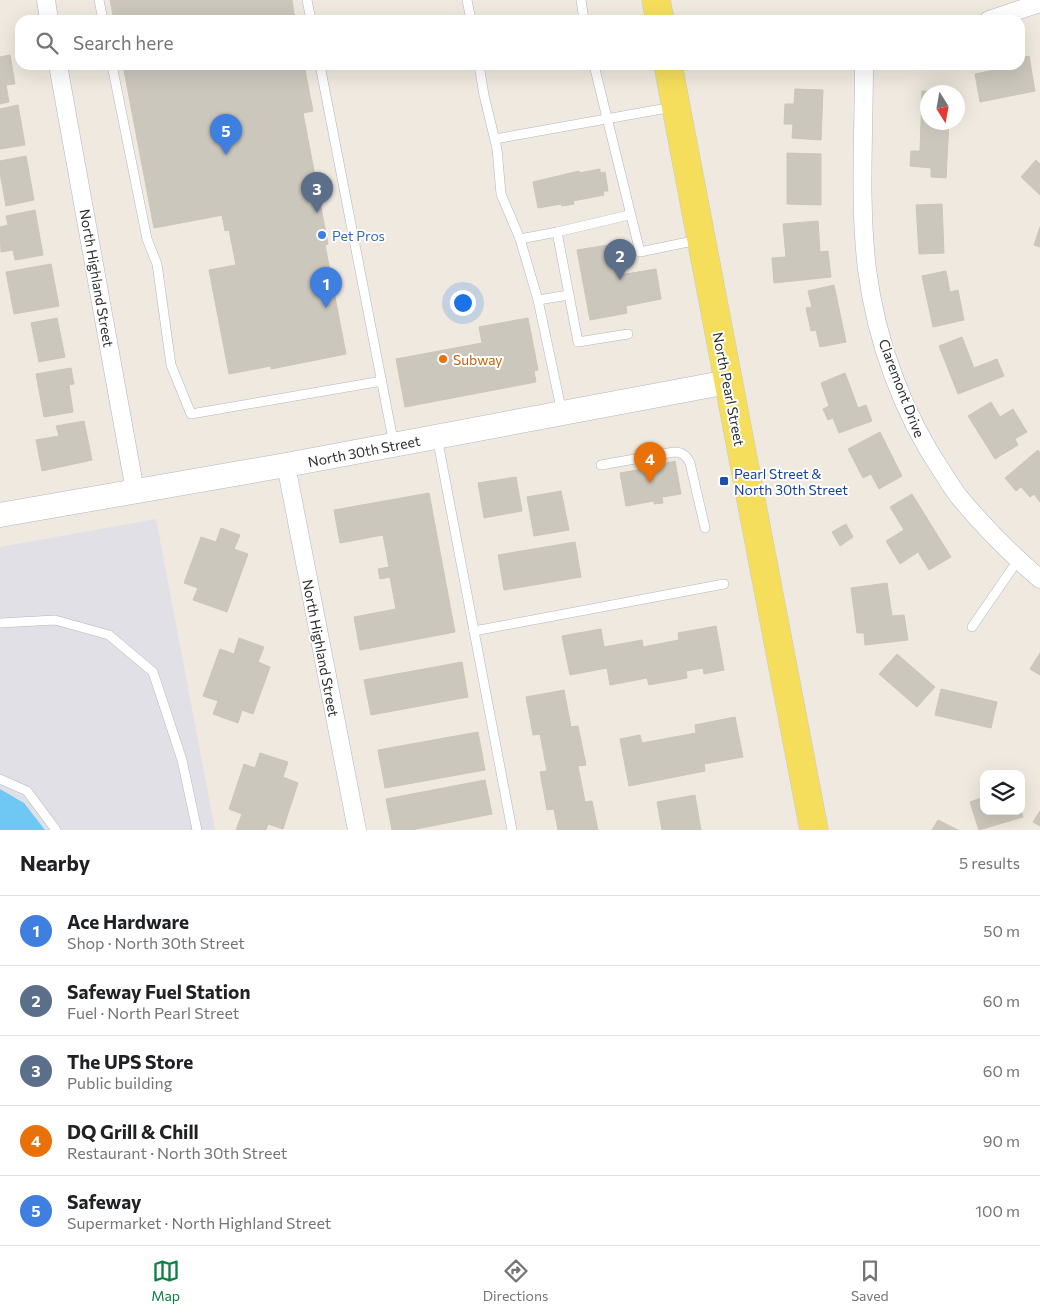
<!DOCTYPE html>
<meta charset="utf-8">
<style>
:root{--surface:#fff;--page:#f2f2f2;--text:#202124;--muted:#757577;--line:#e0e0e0;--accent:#0b8043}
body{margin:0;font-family:Commissioner,sans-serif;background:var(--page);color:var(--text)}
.controls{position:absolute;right:15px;bottom:15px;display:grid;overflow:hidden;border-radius:10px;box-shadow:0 5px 20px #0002}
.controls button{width:45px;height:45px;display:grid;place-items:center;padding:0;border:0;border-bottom:1px solid var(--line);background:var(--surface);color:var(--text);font:25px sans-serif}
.compass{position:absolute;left:920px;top:85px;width:45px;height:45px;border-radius:50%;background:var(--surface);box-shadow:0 5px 20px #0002;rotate:169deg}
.you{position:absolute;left:462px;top:302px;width:18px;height:18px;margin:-12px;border:4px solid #fff;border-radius:50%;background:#1a73e8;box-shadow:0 0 0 8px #1a73e833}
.badge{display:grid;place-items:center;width:32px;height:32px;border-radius:50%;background:var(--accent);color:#fff;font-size:16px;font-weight:700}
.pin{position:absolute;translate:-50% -41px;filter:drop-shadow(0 1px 2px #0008)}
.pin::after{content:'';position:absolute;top:26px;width:18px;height:15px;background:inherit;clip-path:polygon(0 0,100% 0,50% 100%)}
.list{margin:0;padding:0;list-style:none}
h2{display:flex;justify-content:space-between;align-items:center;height:65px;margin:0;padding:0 20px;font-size:21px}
h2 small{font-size:16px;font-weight:400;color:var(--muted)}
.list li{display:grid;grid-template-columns:32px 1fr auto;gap:15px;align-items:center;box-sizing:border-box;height:70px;padding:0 20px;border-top:1px solid var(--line)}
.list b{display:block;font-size:19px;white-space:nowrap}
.list p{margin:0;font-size:16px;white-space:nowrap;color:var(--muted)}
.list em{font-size:16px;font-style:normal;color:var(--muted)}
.icon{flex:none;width:28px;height:28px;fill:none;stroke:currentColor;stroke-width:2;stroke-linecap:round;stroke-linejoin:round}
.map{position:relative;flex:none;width:1040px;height:830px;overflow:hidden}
.search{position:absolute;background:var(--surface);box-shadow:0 5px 20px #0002;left:15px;right:15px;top:15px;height:55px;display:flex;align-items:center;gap:12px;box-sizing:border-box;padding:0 18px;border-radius:15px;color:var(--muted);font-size:19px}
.sheet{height:415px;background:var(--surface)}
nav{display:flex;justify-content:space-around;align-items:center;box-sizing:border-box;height:70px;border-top:1px solid var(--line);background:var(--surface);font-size:14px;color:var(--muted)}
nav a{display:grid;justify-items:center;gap:2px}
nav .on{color:var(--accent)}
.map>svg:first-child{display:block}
.industrial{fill:#e2e0e7}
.water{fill:#6fc7f4}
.building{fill:#cbc7bd;stroke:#cbc6b8}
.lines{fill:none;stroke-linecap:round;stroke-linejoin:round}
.lane-casing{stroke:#b3b4c1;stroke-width:10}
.street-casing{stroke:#b3b4c1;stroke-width:19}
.secondary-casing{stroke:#b3b4c1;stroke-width:25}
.primary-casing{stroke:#c8c8c8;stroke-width:29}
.lane{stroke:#fff;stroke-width:9}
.street{stroke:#fff;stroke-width:18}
.secondary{stroke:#fff;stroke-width:24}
.primary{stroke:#f6de5d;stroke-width:28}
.shop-dot{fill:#3f7fe0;stroke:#fff;stroke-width:2}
.food-dot{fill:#e8710a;stroke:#fff;stroke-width:2}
.transit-dot{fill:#1a4fb4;stroke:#fff;stroke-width:2}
.labels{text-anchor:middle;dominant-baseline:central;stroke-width:4;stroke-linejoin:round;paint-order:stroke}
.shop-label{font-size:14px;fill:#366cbe;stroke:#fff;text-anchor:start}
.street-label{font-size:14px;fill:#2d2d2d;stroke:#fff}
.food-label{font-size:14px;fill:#c56008;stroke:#fff;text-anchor:start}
.transit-label{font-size:14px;fill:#164399;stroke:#fff;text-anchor:start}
</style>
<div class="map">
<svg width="1040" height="830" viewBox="0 0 1040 830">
<rect width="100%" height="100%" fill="#efe9df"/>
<polygon class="industrial" points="156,519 215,830 0,830 0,547"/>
<polygon class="water" points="0,789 24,803 45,830 0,830"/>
<g class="building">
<polygon points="110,0 292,0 295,20 114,20"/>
<polygon points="10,55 15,84 6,85 9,102 0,104 0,57"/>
<polygon points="1029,56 1035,91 980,102 975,74 1009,67 1008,65 1020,65 1020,58"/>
<polygon points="123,65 304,65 313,111 303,113 319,197 154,228"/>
<polygon points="795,89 823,90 821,140 792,138 793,124 784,124 785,104 794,104"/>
<polygon points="922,91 950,92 928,92 928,122 949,122 946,178 931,177 931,168 910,166 911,151 920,151"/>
<polygon points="18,105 25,145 0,149 0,109"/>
<polygon points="787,153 821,154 821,205 787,204"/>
<polygon points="26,156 34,200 6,206 0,173 0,161"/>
<polygon points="1036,160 1040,164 1040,195 1021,177"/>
<polygon points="600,169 600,173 605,172 608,191 603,191 604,195 573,201 574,204 562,206 561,204 538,208 533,182 579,171 579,173"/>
<polygon points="319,197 328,244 325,245 346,354 271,369 271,366 229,374 209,270 236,265 229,230 225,231 222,215"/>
<polygon points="942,204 944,253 919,254 916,205"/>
<polygon points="35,210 43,255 15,260 13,250 1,252 0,227 8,225 6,216"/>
<polygon points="818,221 820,252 828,251 831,277 774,283 772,258 786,257 783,224"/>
<polygon points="1040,227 1040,247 1034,245"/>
<polygon points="614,244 620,275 656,269 661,299 626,306 627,313 590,320 577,250"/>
<polygon points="51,264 59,306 14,314 6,272"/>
<polygon points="946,271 950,292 958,290 964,320 933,327 922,276"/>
<polygon points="834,285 846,342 820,347 816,330 811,331 806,308 812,307 808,291"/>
<polygon points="57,318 65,357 39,362 31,323"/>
<polygon points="528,318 538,370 534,371 536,382 405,407 396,359 482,343 479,327"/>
<polygon points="962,337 974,368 997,359 1004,376 958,394 939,346"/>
<polygon points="71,368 74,384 69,385 73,412 44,417 36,374"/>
<polygon points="845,373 858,408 866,405 872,421 839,433 833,418 828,420 823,409 829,406 821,383"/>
<polygon points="991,402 1000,417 1013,409 1027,432 1015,439 1018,445 995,459 968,416"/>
<polygon points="84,421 92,460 42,471 36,440 59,436 56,426"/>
<polygon points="880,432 902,476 879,489 871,474 863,478 848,449"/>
<polygon points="1038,450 1040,453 1040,502 1034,494 1030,497 1021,487 1016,491 1005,478"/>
<polygon points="675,461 681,494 662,497 663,503 654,504 654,501 626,506 620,473 642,469 641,465 653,463 653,466"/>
<polygon points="516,477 522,511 484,518 478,483"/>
<polygon points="561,491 569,530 534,536 527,497"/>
<polygon points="429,493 455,632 360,650 354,617 396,609 390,577 380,579 378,569 389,567 383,535 340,543 334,510"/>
<polygon points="912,494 951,557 929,570 918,552 900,564 886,541 904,530 890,507"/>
<polygon points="846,524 853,537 840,546 832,532"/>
<polygon points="221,528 240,535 234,549 248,554 227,612 193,600 198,588 184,583 201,537 216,542"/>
<polygon points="575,542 581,577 504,590 498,555"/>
<polygon points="887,583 892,616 904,615 908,640 865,645 864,633 857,633 851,588"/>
<polygon points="716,626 724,670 704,674 703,668 686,671 687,678 649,685 647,678 610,685 607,668 570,675 562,636 601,629 604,647 642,640 643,647 679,640 678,633"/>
<polygon points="239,638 264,647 258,662 270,667 253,714 242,710 238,723 213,714 218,701 203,696 220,649 234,654"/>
<polygon points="1040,653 1040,675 1030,669"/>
<polygon points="897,654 935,687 917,707 879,674"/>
<polygon points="462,662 468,697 371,715 364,680"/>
<polygon points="941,689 997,702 991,728 935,715"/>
<polygon points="564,690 571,727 578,726 586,765 578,766 585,802 592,801 598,830 558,830 554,809 547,810 540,772 547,771 540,734 533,735 526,697"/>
<polygon points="735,717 743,757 704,764 705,771 629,786 620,739 640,735 642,743 696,733 695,725"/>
<polygon points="478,732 485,770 385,788 378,750"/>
<polygon points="260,753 288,762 283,777 298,783 283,829 268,824 266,830 236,830 242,814 229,809 244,764 255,768"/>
<polygon points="485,780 492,814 411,830 392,830 386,799"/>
<polygon points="695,795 701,830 662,830 657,802"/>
<polygon points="984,797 984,811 1021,811 1023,817 979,830 970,802"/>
<polygon points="1040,811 1040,826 1033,822"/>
<polygon points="938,820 958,830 932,830"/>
</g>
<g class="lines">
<g class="lane-casing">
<g id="lane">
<polyline points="99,0 103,20"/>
<polyline points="307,0 311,20"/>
<polyline points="467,0 471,20"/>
<polyline points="581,0 584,20"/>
<polyline points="112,65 147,239 157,264 171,365 191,414 382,381"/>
<polyline points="320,65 394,445"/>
<polyline points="479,65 484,95 497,149 501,194 520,239 538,300 562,413"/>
<polyline points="594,65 640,252 698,240"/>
<polyline points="495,139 673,107"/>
<polyline points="557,232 578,342 628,334"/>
<polyline points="520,239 557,232 629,215"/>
<polyline points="538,300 569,295"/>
<polyline points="437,437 512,830"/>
<path d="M 601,465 L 674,452 C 682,452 687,456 690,463 L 705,528"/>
<polyline points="0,623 55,620 109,635 153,672 182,760 197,830"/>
<polyline points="972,627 1018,560"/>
<polyline points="474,631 724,584"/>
<polyline points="0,779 27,791 56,830"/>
</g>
</g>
<g class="street-casing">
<g id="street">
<polyline points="46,0 49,20"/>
<polyline points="989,20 1040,3"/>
<polyline points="58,65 135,491"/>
<path d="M 864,65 C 864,131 859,204 867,269 C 876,341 903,414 943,473 C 949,482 954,491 960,498 C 984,527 1012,555 1040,579"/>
<polyline points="286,465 357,830"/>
</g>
</g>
<g class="secondary-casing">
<polyline id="secondary" points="0,515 286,465 728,382"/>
</g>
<g class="primary-casing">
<g id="primary">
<polyline points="656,0 660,20"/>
<polyline points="668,65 814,830"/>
</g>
</g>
<use href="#lane" class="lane"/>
<use href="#street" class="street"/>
<use href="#secondary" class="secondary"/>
<use href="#primary" class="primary"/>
</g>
<circle class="shop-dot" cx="322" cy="235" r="5"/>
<circle class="food-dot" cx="443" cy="359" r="5"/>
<rect class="transit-dot" x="719" y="476" width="10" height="10" rx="2.5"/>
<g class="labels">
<g class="shop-label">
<text x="332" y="235">Pet Pros</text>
</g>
<g class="street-label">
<text transform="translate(97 278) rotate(80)">North Highland Street</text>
<text transform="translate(902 388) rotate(69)">Claremont Drive</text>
<text transform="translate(729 389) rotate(79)">North Pearl Street</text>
<text transform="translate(364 451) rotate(-11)">North 30th Street</text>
<text transform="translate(321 648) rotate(79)">North Highland Street</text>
</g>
<g class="food-label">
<text x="453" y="359">Subway</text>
</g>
<g class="transit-label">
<text x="734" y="473">Pearl Street &amp;<tspan x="734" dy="16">North 30th Street</tspan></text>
</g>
</g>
</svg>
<div class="controls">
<button><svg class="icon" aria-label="layers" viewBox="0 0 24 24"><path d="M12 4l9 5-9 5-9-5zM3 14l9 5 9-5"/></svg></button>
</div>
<svg class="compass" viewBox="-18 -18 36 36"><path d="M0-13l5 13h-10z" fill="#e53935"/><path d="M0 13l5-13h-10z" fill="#757577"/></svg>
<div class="you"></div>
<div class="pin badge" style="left:326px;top:308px;background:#3f7fe0">1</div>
<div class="pin badge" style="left:620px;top:280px;background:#5c6f8a">2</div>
<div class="pin badge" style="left:317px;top:213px;background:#5c6f8a">3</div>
<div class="pin badge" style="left:650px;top:483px;background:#e8710a">4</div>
<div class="pin badge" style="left:226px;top:155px;background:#3f7fe0">5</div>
<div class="search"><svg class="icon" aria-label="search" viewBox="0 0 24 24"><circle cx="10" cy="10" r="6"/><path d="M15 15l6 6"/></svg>Search here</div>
</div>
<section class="sheet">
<h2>Nearby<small>5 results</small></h2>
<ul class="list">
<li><span class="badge" style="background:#3f7fe0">1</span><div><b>Ace Hardware</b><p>Shop · North 30th Street</p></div><em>50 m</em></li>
<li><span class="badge" style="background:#5c6f8a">2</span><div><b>Safeway Fuel Station</b><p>Fuel · North Pearl Street</p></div><em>60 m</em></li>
<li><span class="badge" style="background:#5c6f8a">3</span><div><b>The UPS Store</b><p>Public building</p></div><em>60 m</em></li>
<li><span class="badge" style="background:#e8710a">4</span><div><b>DQ Grill &amp; Chill</b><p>Restaurant · North 30th Street</p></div><em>90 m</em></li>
<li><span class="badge" style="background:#3f7fe0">5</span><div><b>Safeway</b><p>Supermarket · North Highland Street</p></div><em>100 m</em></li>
</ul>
</section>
<nav>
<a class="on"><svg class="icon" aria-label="map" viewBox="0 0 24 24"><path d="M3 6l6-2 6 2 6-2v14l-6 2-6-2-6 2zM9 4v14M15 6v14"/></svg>Map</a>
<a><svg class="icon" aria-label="directions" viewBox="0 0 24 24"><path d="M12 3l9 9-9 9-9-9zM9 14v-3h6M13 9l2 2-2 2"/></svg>Directions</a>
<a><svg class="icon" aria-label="saved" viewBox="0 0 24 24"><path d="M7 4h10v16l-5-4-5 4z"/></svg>Saved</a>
</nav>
